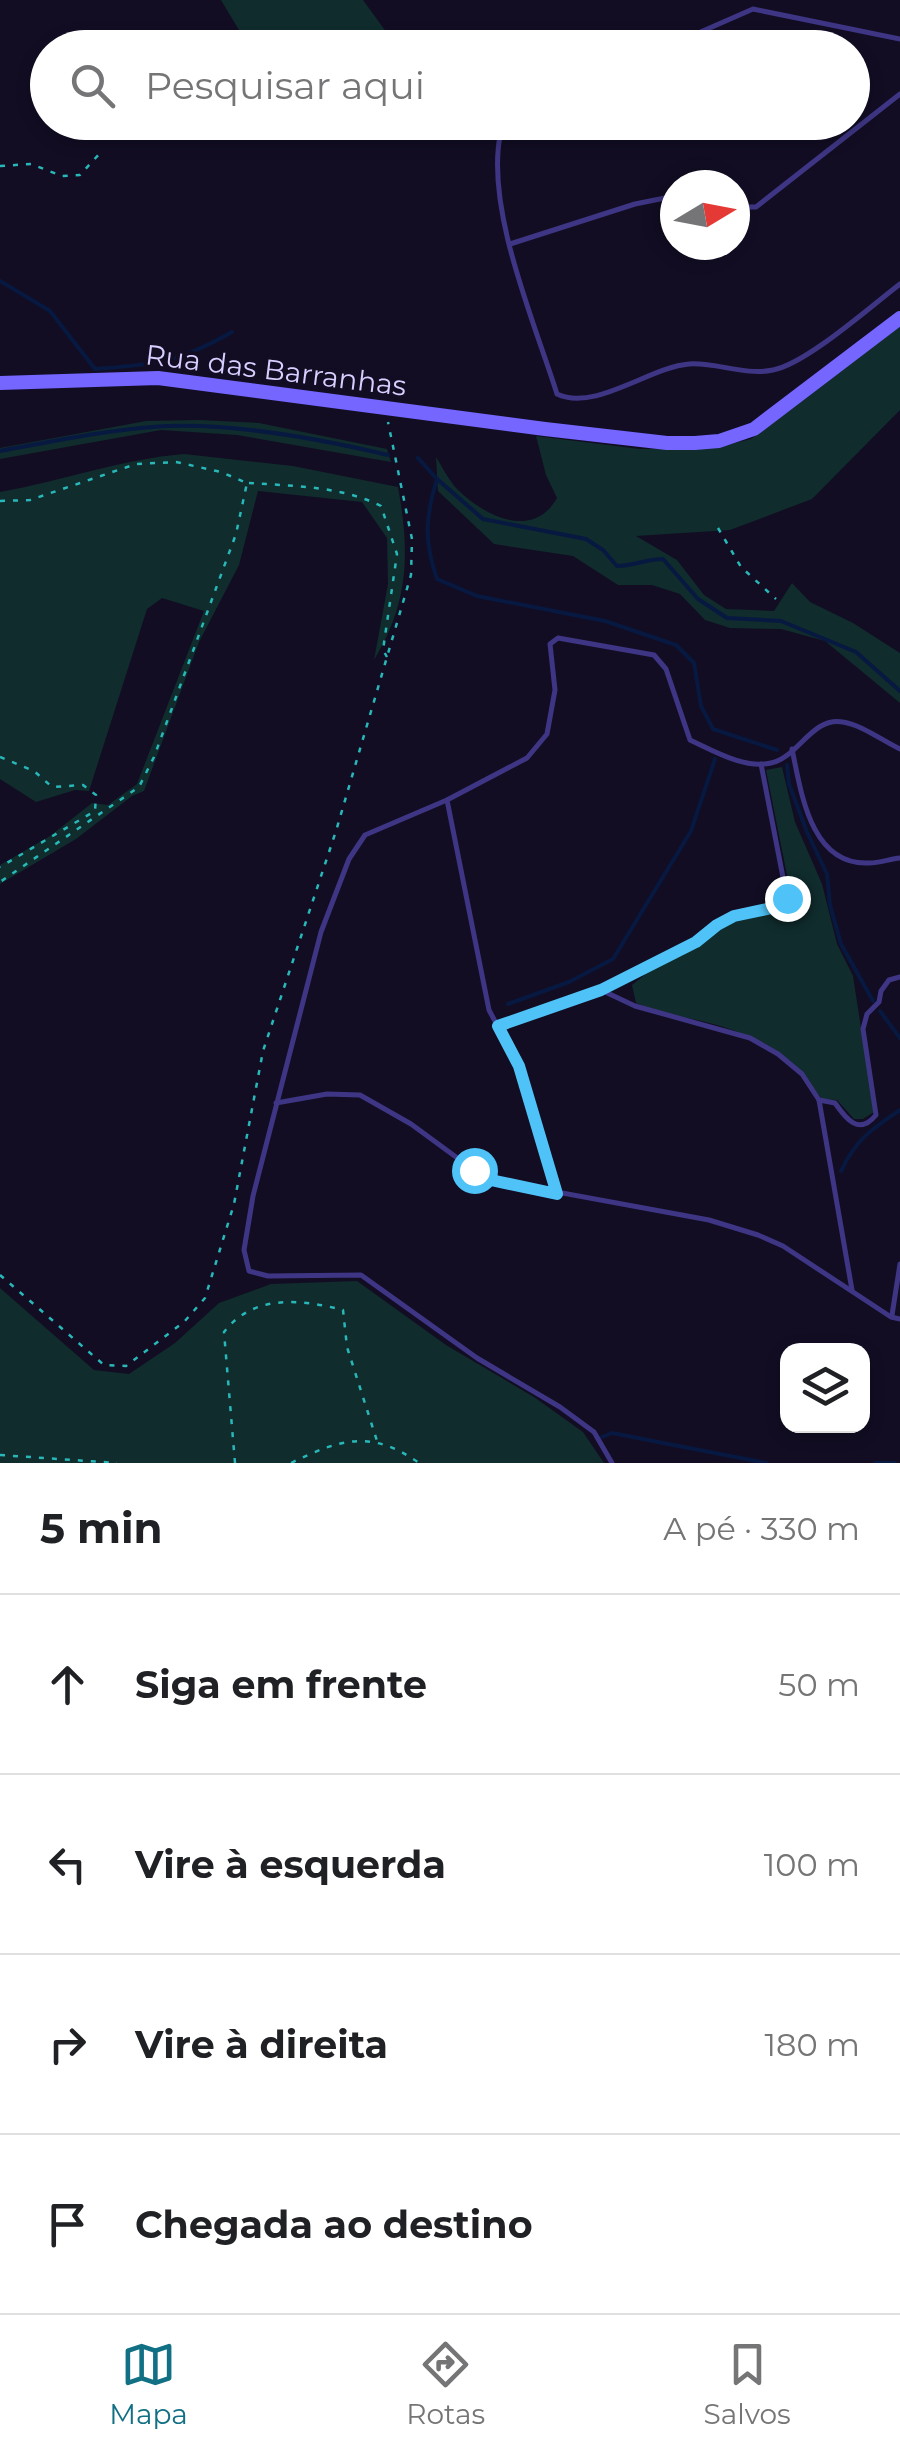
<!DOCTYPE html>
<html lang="pt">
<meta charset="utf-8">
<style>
:root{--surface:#fff;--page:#f2f2f2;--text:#202124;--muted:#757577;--line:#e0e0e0;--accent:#127084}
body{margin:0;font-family:Montserrat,sans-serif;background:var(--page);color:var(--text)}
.controls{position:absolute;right:30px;bottom:30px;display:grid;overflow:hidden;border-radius:20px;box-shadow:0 5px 15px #0003}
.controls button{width:90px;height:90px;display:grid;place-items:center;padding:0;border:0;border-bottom:2px solid var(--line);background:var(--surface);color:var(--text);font:50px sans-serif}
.compass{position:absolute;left:660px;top:170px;width:90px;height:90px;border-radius:50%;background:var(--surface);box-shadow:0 5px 15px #0003;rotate:80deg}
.stop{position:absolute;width:30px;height:30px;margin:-22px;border:8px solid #4fc3f7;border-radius:50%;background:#fff}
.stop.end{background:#4fc3f7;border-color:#fff;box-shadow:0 2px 10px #0008}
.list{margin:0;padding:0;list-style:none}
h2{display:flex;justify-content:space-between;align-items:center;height:130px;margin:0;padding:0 40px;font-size:42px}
h2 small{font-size:32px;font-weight:400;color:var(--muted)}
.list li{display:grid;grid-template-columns:65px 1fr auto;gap:30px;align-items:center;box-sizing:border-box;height:180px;padding:0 40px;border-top:2px solid var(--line)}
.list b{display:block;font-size:38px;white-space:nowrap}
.list em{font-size:32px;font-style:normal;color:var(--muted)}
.icon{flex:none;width:55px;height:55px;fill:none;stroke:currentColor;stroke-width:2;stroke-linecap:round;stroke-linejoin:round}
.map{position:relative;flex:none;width:900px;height:1463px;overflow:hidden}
.search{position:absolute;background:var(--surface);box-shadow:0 5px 15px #0003;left:30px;right:30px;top:30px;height:110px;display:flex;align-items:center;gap:25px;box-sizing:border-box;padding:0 35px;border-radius:55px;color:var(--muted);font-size:38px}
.sheet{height:850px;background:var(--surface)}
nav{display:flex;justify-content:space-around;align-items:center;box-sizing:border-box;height:140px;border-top:2px solid var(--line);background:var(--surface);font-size:28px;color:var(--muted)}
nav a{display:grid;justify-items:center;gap:5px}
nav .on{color:var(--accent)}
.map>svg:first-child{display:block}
.green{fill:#102c2d}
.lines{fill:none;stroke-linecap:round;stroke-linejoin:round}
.stream{stroke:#071941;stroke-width:4}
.path{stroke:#29b8b9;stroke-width:2.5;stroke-dasharray:5 8;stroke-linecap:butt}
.service{stroke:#3e3684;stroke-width:5}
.secondary{stroke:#7466ff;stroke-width:14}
.route{stroke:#4fc3f7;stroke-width:12}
.labels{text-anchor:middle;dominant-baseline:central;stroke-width:8;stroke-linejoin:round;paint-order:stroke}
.street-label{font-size:28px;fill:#d7cfff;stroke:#120d23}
</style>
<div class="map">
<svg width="900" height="1463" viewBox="0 0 900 1463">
<rect width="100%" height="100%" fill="#120d23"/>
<g class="green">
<polygon points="221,0 363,0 395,44 386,48 249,47"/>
<path d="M 900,326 L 900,410 L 812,499 L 730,530 L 636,536 L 677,560 L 704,595 L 726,609 L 774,611 L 792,583 L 810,602 L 853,623 L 900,653 L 900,703 L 825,641 L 781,629 L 730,628 L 705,620 L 680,594 L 652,585 L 618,585 L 573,556 L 494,544 L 438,491 L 436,457 C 443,468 449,481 458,490 C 486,517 533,540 557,498 L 546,475 L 536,436 L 640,449 L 715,448 L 751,439 Z"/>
<polygon points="199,420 259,423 387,449 391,462 237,435 161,430 0,459 0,448 146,421"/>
<path d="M 184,454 L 293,466 L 398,487 C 410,552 409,603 374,660 L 388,584 L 387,538 L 362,502 L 258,491 L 239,565 L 199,642 L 144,791 L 132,796 L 76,839 L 0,884 L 0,865 L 50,836 L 92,803 L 108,805 L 137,784 L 204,611 L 162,598 L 147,609 L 89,791 L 75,790 L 36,802 L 0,779 L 0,492 C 62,481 122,459 184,454 Z"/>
<path d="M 782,767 L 795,822 L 822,884 L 837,944 L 853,976 L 874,1112 L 863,1119 L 854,1119 L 837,1100 L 822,1099 C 792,1059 762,1037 713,1024 C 687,1017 661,1014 636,1003 L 632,985 L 664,959 L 682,956 L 728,922 L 771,914 L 792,900 L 766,770 Z"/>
<polygon points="357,1281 446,1345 534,1397 583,1432 604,1463 0,1463 0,1288 94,1370 129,1374 175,1343 219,1303 271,1284"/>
</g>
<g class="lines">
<g class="stream">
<path d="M 0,281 L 50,311 L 95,369 C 156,364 178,363 232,332"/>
<path d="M 0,451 C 50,442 101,431 152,427 C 226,421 316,438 388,455"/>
<path d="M 418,458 L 437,479 L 483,519 L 586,539 L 603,550 L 617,566 C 634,566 646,559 663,559 L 698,599 L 727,618 L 781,621 L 856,652 L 900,691"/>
<path d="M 437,479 C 425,518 424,541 437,579 L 477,596 L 605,621 L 676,645 L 694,663 L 701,706 L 713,729 L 777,750"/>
<polyline points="787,765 789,784 807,832 827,874 830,905 841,944 873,1001"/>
<polyline points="508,1004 569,982 613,959 691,831 715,759"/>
<polyline points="880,1011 900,1038"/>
<path d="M 841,1171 C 857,1138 871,1130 900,1110"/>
<polyline points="602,1437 612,1433 766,1463"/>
<polyline points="875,1463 895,1463"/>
</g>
<g class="path">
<polyline points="0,166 31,164 62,176 80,175 101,152"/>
<path d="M 249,483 C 293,486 341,486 381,506 L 397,554 L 383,650 L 387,657"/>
<polyline points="0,501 30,500 136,464 176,462 221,472 247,483 236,534 154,757 139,787 0,882"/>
<polyline points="718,528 741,567 776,599"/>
<polyline points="0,757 34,771 52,787 83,785 96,795 95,811 0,867"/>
<polyline points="0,1275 104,1365 126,1366 184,1322 205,1298 234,1204 263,1051 336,831 411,575 412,539 388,422"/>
<polyline points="0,1455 117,1463"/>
<path d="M 235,1463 L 224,1332 C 253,1294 301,1299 343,1310 L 347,1347 L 377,1441"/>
<path d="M 291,1463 C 340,1439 371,1429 419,1463"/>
</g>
<g class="service">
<polyline points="664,48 753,9 900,39"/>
<path d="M 522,122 L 500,136 C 486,210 534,321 557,394 C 595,412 650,367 689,364 C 716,362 745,376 773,370 C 806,364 871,306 900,284"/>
<polyline points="735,207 756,207 900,94"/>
<polyline points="510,244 635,204 675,196"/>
<path d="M 792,749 C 801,791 810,866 869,863 C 879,863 890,859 900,858"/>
<polyline points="447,800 489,1010 519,1066 557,1194"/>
<polyline points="601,990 635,1006 750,1038 778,1054 802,1074 819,1100 852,1290"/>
<polyline points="498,1026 601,990 640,972 696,942 717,925 734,917 781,907 787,898 761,764"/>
<path d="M 819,1100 L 835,1103 C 846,1119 859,1136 876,1115 L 863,1029 L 867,1014 L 879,1002 L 881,991 L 889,980 L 900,977"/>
<polyline points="276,1103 327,1094 360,1095 411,1124 486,1179 709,1220 758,1235 783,1246 891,1317 900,1319"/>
<polyline points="892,1315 900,1264"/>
<path d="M 612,1463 L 594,1432 L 560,1407 L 477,1358 L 361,1275 L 268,1276 L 249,1271 L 244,1250 L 253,1196 L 321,932 L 349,859 L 365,835 L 447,800 L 527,758 L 547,734 L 555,690 L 550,644 L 558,638 L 654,655 L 666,669 L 690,740 C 714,751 744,769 771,763 C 798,758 812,716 843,722 C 862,725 883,741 900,749"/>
</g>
<polyline class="secondary" points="0,383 158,378 545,429 667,443 695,443 719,441 754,429 900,318"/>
</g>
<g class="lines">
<polyline class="route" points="474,1170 486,1179 557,1194 519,1066 498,1026 601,990 696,942 717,925 734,916 781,906 787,898"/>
</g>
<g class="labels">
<g class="street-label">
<text transform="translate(276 370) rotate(7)">Rua das Barranhas</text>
</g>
</g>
</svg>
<div class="controls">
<button><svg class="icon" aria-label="layers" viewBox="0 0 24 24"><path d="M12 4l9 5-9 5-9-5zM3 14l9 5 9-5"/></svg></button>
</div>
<svg class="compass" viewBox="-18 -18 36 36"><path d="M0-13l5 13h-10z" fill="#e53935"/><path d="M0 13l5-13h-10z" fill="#757577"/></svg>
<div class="stop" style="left:474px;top:1170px"></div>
<div class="stop end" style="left:787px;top:898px"></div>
<div class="search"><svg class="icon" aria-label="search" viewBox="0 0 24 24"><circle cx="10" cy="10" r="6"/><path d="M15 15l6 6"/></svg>Pesquisar aqui</div>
</div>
<section class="sheet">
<h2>5 min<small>A pé · 330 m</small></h2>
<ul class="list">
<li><svg class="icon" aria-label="ahead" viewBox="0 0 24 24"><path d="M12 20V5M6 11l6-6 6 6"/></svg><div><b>Siga em frente</b></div><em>50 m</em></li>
<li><svg class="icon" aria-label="left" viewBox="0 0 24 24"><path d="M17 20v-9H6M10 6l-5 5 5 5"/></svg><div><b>Vire à esquerda</b></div><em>100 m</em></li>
<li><svg class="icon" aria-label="right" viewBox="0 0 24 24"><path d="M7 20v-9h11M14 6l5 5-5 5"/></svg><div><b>Vire à direita</b></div><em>180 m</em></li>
<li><svg class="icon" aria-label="arrive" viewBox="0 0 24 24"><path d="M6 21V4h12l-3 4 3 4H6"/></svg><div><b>Chegada ao destino</b></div></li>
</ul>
</section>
<nav>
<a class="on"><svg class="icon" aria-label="map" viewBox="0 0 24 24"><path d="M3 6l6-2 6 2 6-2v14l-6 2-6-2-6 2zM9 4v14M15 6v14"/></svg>Mapa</a>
<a><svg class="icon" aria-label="directions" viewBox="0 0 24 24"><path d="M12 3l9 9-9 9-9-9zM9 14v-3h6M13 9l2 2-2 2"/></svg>Rotas</a>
<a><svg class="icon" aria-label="saved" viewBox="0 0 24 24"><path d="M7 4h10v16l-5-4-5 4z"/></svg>Salvos</a>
</nav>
